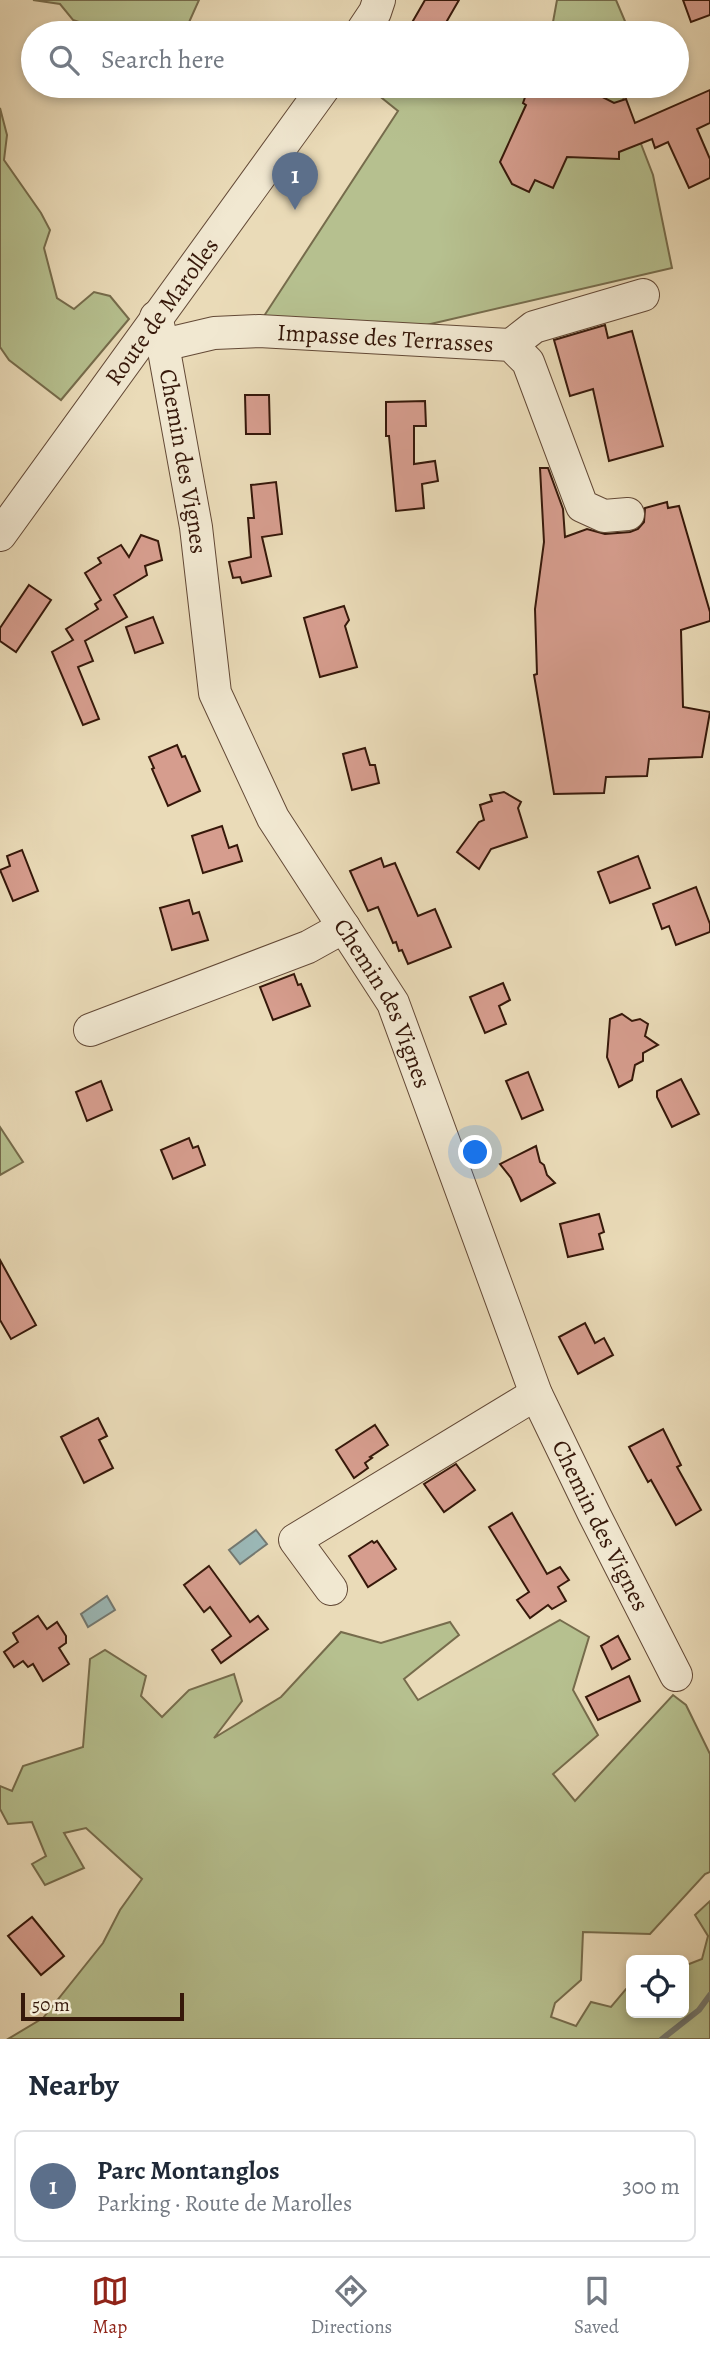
<!DOCTYPE html>
<meta charset="utf-8">
<style>
:root{--surface:#fff;--page:#f6f6f7;--text:#1f2937;--muted:#747a83;--line:#e0e1e3;--accent:#8f2418}
body{margin:0;font-family:Alegreya,serif;background:var(--page);color:var(--text)}
.controls{position:absolute;right:21px;bottom:21px;display:grid;overflow:hidden;border-radius:10px;box-shadow:0 4px 10px #0003}
.controls button{width:63px;height:63px;display:grid;place-items:center;padding:0;border:0;border-bottom:2px solid var(--line);background:var(--surface);color:var(--text);font:35px sans-serif}
.scale{position:absolute;left:21px;bottom:18px;width:163px;box-sizing:border-box;padding-left:7px;border:4px solid #36180a;border-top:0;font-size:19px;line-height:24px;white-space:nowrap;color:#36180a;-webkit-text-stroke:5px #f1e8d1;paint-order:stroke}
.you{position:absolute;left:476px;top:1153px;width:24px;height:24px;margin:-18px;border:5px solid #fff;border-radius:50%;background:#1a73e8;box-shadow:0 0 0 10px #1a73e833}
.badge{display:grid;place-items:center;width:46px;height:46px;border-radius:50%;background:var(--accent);color:#fff;font-size:23px;font-weight:700}
.pin{position:absolute;translate:-50% -58px;filter:drop-shadow(0 2px 4px #0008)}
.pin::after{content:'';position:absolute;top:37px;width:24px;height:21px;background:inherit;clip-path:polygon(0 0,100% 0,50% 100%)}
.list{margin:0;padding:0;list-style:none}
h2{display:flex;justify-content:space-between;align-items:center;height:91px;margin:0;padding:0 28px;font-size:30px}
h2 small{font-size:23px;font-weight:400;color:var(--muted)}
.list li{display:grid;grid-template-columns:46px 1fr auto;gap:21px;align-items:center;box-sizing:border-box;height:112px;margin:0 14px 14px;padding:0 14px;border:2px solid var(--line);border-radius:10px}
.list b{display:block;font-size:26px;white-space:nowrap}
.list p{margin:0;font-size:23px;white-space:nowrap;color:var(--muted)}
.list em{font-size:23px;font-style:normal;color:var(--muted)}
.icon{flex:none;width:38px;height:38px;fill:none;stroke:currentColor;stroke-width:2;stroke-linecap:round;stroke-linejoin:round}
.map{position:relative;flex:none;width:710px;height:2039px;overflow:hidden}
.search{position:absolute;background:var(--surface);box-shadow:0 4px 10px #0003;left:21px;right:21px;top:21px;height:77px;display:flex;align-items:center;gap:18px;box-sizing:border-box;padding:0 24px;border-radius:38px;color:var(--muted);font-size:26px}
.sheet{height:217px;background:var(--surface)}
nav{display:flex;justify-content:space-around;align-items:center;box-sizing:border-box;height:98px;border-top:2px solid var(--line);background:var(--surface);font-size:19px;color:var(--muted)}
nav a{display:grid;justify-items:center;gap:4px}
nav .on{color:var(--accent)}
.map>svg:first-child{display:block}
.green{fill:#b6c08f;stroke:#766c4c;stroke-width:2}
.water{fill:#9bb9b8;stroke:#737972;stroke-width:2}
.lines{fill:none;stroke-linecap:round;stroke-linejoin:round}
.stream{stroke:#737972;stroke-width:6}
.building{fill:#d69d8e;stroke:#36180a;stroke-width:2}
.minor-casing{stroke:#634936;stroke-width:34}
.minor{stroke:#f1e8d1;stroke-width:32}
.labels{text-anchor:middle;dominant-baseline:central;stroke-width:6;stroke-linejoin:round;paint-order:stroke}
.street-label{font-size:24px;fill:#36180a;stroke:#f1e8d1}
</style>
<div class="map">
<svg width="710" height="2039" viewBox="0 0 710 2039">
<rect width="100%" height="100%" fill="#eadbb8"/>
<filter id="stains"><feTurbulence type="fractalNoise" baseFrequency=".00286" numOctaves="4"/><feColorMatrix values="0 0 0 0 .2 0 0 0 0 .09 0 0 0 0 .02 0 0 0 .5 -.17"/></filter>
<radialGradient id="worn" r=".72"><stop offset=".6" stop-color="#630" stop-opacity="0"/><stop offset="1" stop-color="#630" stop-opacity=".3"/></radialGradient>
<g class="green">
<polygon points="33,0 199,0 186,29 178,33 111,33 73,20 60,4"/>
<polygon points="557,0 616,0 630,33 551,33"/>
<polygon points="367,86 623,86 619,87 653,175 672,268 422,326 264,316 398,111"/>
<polygon points="0,108 7,135 4,160 41,213 50,230 44,248 57,298 74,309 94,292 110,296 129,319 61,400 9,360 0,347"/>
<polygon points="0,1127 23,1162 0,1175"/>
<polygon points="560,1620 589,1637 573,1690 598,1735 553,1774 575,1801 673,1695 686,1705 710,1754 710,1872 705,1874 650,1934 583,1932 581,1980 555,2003 551,2017 576,2026 591,2002 611,2007 626,1989 631,1990 631,2013 684,2013 684,1966 702,1959 708,1936 695,1915 710,1901 710,2039 8,2039 43,2018 103,1943 120,1910 142,1879 86,1828 64,1833 84,1868 45,1885 32,1864 46,1856 32,1822 8,1824 0,1809 0,1786 12,1791 23,1766 83,1747 90,1659 105,1650 146,1676 141,1696 162,1717 189,1690 234,1674 242,1701 214,1738 281,1697 341,1632 381,1643 450,1622 459,1635 404,1679 418,1700"/>
</g>
<g class="water">
<polygon points="256,1530 267,1544 240,1564 229,1550"/>
<polygon points="107,1596 115,1610 88,1627 81,1614"/>
</g>
<g class="lines">
<polyline class="stream" points="662,2039 699,2010 710,1995"/>
</g>
<g class="building">
<polygon points="425,0 459,0 440,33 406,33"/>
<polygon points="683,0 710,0 710,15 691,22"/>
<polygon points="529,86 581,86 614,103 626,99 635,123 710,90 710,123 697,129 710,159 710,178 689,188 668,142 655,148 652,139 619,152 619,159 567,157 553,188 535,180 529,192 512,184 500,162 526,105 523,103"/>
<polygon points="605,325 608,338 632,331 663,446 609,461 593,389 570,396 554,340"/>
<polygon points="245,395 269,395 270,434 246,434"/>
<polygon points="425,401 426,426 414,426 414,464 435,461 438,481 422,484 424,508 396,511 389,436 386,436 386,402"/>
<polygon points="540,468 548,468 563,509 565,537 587,529 605,534 630,532 638,529 644,522 645,508 667,502 668,508 679,506 710,612 710,621 681,630 683,707 710,712 702,757 649,759 647,776 606,777 604,793 554,794 534,675 537,674 535,609 544,542"/>
<polygon points="276,482 282,534 262,537 271,576 242,583 240,577 233,578 229,562 251,557 248,518 254,518 251,485"/>
<polygon points="141,535 158,541 162,560 145,566 147,575 114,595 127,617 85,641 93,661 78,667 99,719 83,725 52,652 73,640 66,629 98,609 95,604 101,600 85,573 101,563 98,558 121,545 129,557"/>
<polygon points="29,585 51,600 16,652 0,641 0,628"/>
<polygon points="344,606 349,620 345,626 357,667 320,677 304,618"/>
<polygon points="153,617 163,643 135,653 126,627"/>
<polygon points="177,745 182,757 185,756 200,791 168,806 152,769 154,768 149,757"/>
<polygon points="365,748 370,765 375,765 379,783 352,790 343,754"/>
<polygon points="504,792 521,802 518,808 527,837 491,849 479,869 457,852 479,822 484,820 480,805 492,801 490,795"/>
<polygon points="222,826 229,848 237,845 242,861 203,873 192,836"/>
<polygon points="22,850 38,891 13,901 0,870 10,866 7,856"/>
<polygon points="638,856 650,888 610,903 598,872"/>
<polygon points="381,858 384,867 395,863 418,916 435,909 451,947 408,964 402,950 399,951 396,942 393,943 378,907 368,911 350,871"/>
<polygon points="696,887 710,924 710,932 676,945 669,926 662,929 653,904"/>
<polygon points="189,900 193,914 199,912 208,940 172,950 160,908"/>
<polygon points="294,974 298,985 301,984 310,1006 273,1020 260,987"/>
<polygon points="503,983 510,1000 499,1006 506,1024 485,1033 470,997"/>
<polygon points="622,1014 632,1021 640,1019 648,1024 645,1036 658,1045 643,1053 643,1061 635,1065 632,1080 619,1087 607,1057 610,1019"/>
<polygon points="528,1072 543,1110 522,1119 506,1081"/>
<polygon points="681,1079 699,1114 672,1127 657,1097 657,1091"/>
<polygon points="101,1081 112,1110 87,1121 76,1092"/>
<polygon points="189,1138 193,1148 198,1146 205,1165 173,1179 161,1150"/>
<polygon points="536,1146 540,1162 544,1165 547,1175 555,1183 521,1201 511,1178 500,1164"/>
<polygon points="599,1214 604,1232 599,1234 603,1249 568,1257 560,1224"/>
<polygon points="0,1260 36,1325 11,1339 0,1320"/>
<polygon points="585,1323 595,1343 604,1338 613,1355 578,1374 559,1337"/>
<polygon points="98,1418 107,1436 99,1440 113,1468 84,1483 61,1437"/>
<polygon points="375,1425 388,1445 370,1457 372,1458 365,1463 368,1468 354,1478 336,1450"/>
<polygon points="663,1429 681,1465 677,1467 701,1510 676,1525 651,1480 648,1482 629,1447"/>
<polygon points="456,1464 475,1490 444,1512 424,1484"/>
<polygon points="512,1513 547,1574 560,1567 569,1580 558,1587 566,1601 552,1609 548,1605 530,1618 517,1600 529,1592 489,1527"/>
<polygon points="372,1541 374,1543 377,1541 396,1569 368,1587 349,1556"/>
<polygon points="209,1566 250,1622 258,1616 268,1629 221,1663 212,1650 231,1636 210,1607 204,1612 184,1585"/>
<polygon points="38,1616 47,1629 57,1622 66,1636 66,1643 59,1648 69,1664 43,1681 33,1664 28,1667 23,1661 14,1667 4,1652 18,1642 13,1633"/>
<polygon points="618,1636 630,1659 612,1669 601,1646"/>
<polygon points="629,1676 640,1701 598,1720 586,1697"/>
<polygon points="32,1917 64,1956 41,1975 8,1936"/>
</g>
<g class="lines">
<g class="minor-casing">
<g id="minor">
<polyline points="361,33 375,12 379,0"/>
<path id="s1" d="M 156,317 L 163,345 L 196,527 L 215,693 L 273,818 L 393,1003 L 536,1394 L 594,1514 L 676,1675"/>
<path id="s2" d="M 163,345 L 214,333 L 259,331 L 511,345 L 528,362 L 582,506 L 604,516 L 628,514"/>
<polyline points="511,345 534,327 643,295"/>
<path id="s3" d="M 0,535 L 325,86"/>
<polyline points="90,1030 308,947 344,927"/>
<polyline points="331,1589 295,1540 536,1394"/>
</g>
</g>
<use href="#minor" class="minor"/>
</g>
<g class="labels">
<g class="street-label">
<text stroke="none"><textPath href="#s3" startOffset="276">Route de Marolles</textPath></text>
<text stroke="none"><textPath href="#s2" startOffset="224">Impasse des Terrasses</textPath></text>
<text stroke="none"><textPath href="#s1" startOffset="147">Chemin des Vignes</textPath></text>
<text stroke="none"><textPath href="#s1" startOffset="735">Chemin des Vignes</textPath></text>
<text stroke="none"><textPath href="#s1" startOffset="1302">Chemin des Vignes</textPath></text>
</g>
</g>
<rect width="100%" height="100%" filter="url(#stains)"/>
<rect width="100%" height="100%" fill="url(#worn)"/>
</svg>
<div class="controls">
<button><svg class="icon" aria-label="locate" viewBox="0 0 24 24"><circle cx="12" cy="12" r="6"/><path d="M12 2v4M12 18v4M2 12h4M18 12h4"/></svg></button>
</div>
<div class="scale">50 m</div>
<div class="you"></div>
<div class="pin badge" style="left:295px;top:210px;background:#5c6f8a">1</div>
<div class="search"><svg class="icon" aria-label="search" viewBox="0 0 24 24"><circle cx="10" cy="10" r="6"/><path d="M15 15l6 6"/></svg>Search here</div>
</div>
<section class="sheet">
<h2>Nearby<small></small></h2>
<ul class="list">
<li><span class="badge" style="background:#5c6f8a">1</span><div><b>Parc Montanglos</b><p>Parking · Route de Marolles</p></div><em>300 m</em></li>
</ul>
</section>
<nav>
<a class="on"><svg class="icon" aria-label="map" viewBox="0 0 24 24"><path d="M3 6l6-2 6 2 6-2v14l-6 2-6-2-6 2zM9 4v14M15 6v14"/></svg>Map</a>
<a><svg class="icon" aria-label="directions" viewBox="0 0 24 24"><path d="M12 3l9 9-9 9-9-9zM9 14v-3h6M13 9l2 2-2 2"/></svg>Directions</a>
<a><svg class="icon" aria-label="saved" viewBox="0 0 24 24"><path d="M7 4h10v16l-5-4-5 4z"/></svg>Saved</a>
</nav>
